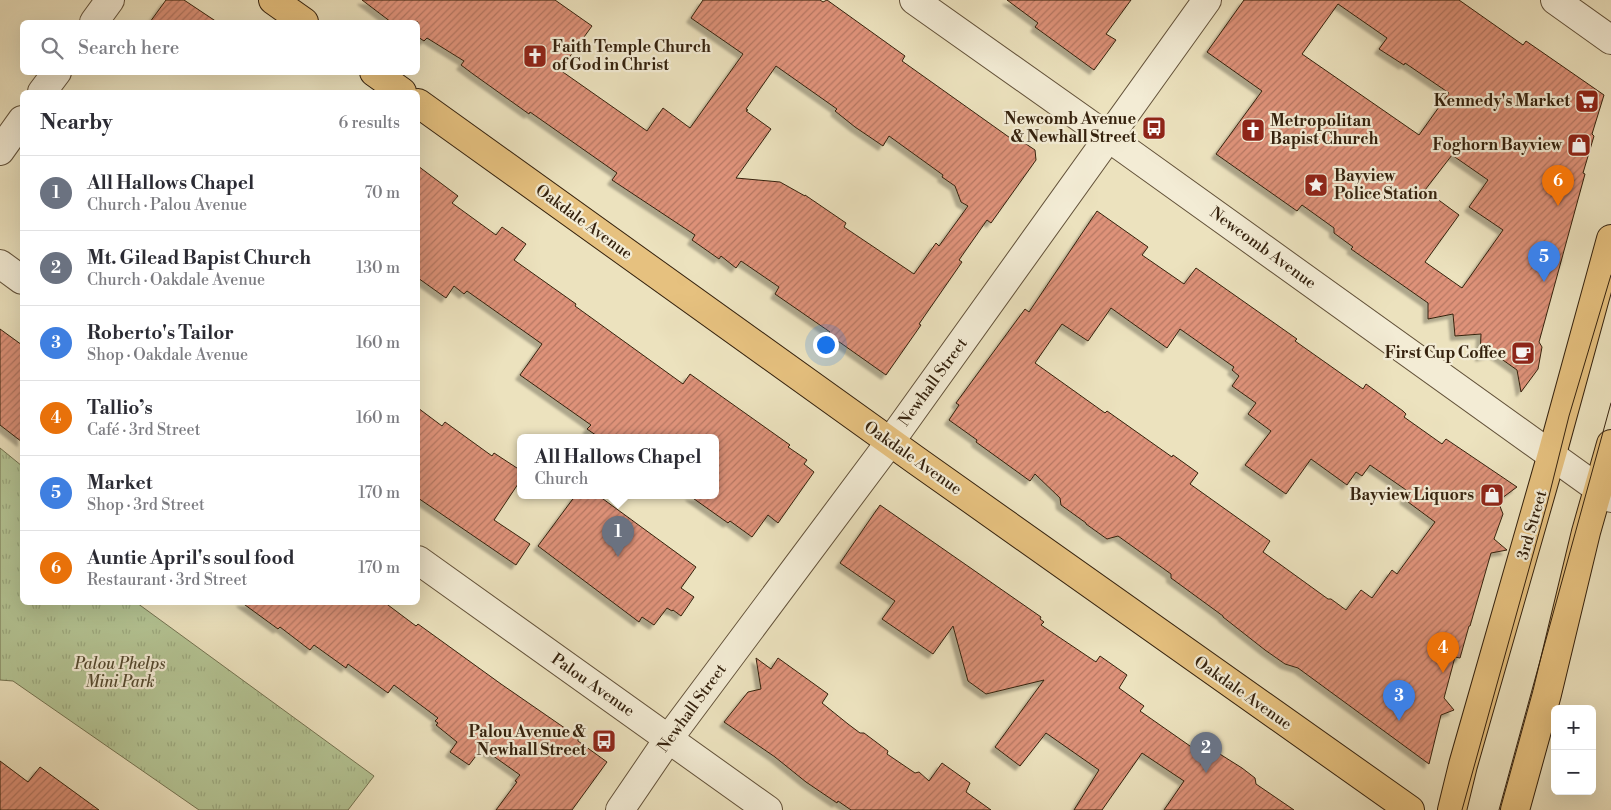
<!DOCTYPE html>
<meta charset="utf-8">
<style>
:root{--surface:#fff;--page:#f2f2f3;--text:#2b2b33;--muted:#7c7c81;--line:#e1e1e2;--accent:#8f2418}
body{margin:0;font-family:"Libre Bodoni",serif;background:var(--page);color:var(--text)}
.controls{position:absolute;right:15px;bottom:15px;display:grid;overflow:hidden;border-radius:8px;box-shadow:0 5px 20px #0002}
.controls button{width:45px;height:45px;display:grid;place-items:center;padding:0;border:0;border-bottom:1px solid var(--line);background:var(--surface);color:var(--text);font:25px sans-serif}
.you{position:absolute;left:825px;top:344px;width:18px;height:18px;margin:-12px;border:4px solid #fff;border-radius:50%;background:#1a73e8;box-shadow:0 0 0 8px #1a73e833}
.badge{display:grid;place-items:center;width:32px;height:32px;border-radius:50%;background:var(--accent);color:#fff;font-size:16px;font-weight:700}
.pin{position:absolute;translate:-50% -41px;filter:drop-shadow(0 1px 2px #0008)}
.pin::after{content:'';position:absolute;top:26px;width:18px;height:15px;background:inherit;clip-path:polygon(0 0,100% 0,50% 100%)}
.popup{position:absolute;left:517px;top:434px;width:202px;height:65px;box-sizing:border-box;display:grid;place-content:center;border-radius:8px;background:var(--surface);filter:drop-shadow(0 1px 4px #0005);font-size:16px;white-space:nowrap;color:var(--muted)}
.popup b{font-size:19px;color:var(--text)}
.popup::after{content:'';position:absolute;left:50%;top:100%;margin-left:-10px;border:10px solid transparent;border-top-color:var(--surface)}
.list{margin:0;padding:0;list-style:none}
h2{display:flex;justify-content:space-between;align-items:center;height:65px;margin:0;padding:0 20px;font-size:21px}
h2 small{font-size:16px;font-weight:400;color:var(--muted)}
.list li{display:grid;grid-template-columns:32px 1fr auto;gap:15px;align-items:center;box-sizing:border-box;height:75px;padding:0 20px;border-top:1px solid var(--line)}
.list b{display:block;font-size:19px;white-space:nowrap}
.list p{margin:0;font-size:16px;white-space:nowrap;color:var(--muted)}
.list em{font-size:16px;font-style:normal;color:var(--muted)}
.icon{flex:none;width:28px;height:28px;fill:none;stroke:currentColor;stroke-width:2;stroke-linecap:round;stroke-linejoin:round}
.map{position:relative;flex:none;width:1611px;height:810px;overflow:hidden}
.search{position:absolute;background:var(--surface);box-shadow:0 5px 20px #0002;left:20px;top:20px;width:400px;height:55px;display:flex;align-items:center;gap:12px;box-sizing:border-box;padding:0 18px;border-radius:8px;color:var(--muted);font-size:19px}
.panel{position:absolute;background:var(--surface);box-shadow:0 5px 20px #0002;left:20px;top:90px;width:400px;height:515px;border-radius:8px}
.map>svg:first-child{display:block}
.grass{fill:url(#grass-tufts);stroke:#747351}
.building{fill:url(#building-hatch);stroke:#35220e;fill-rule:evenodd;filter:url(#shadow)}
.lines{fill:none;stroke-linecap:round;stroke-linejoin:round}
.minor-casing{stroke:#63523a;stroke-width:30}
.major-casing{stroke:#35220e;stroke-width:30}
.minor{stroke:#f3ecd5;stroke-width:28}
.major{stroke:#e6c17f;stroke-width:28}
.tram{stroke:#35220e;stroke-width:1}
.labels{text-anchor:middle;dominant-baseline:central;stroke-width:4.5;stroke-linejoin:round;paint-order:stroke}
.poi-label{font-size:16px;font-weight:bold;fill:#35220e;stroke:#f3ecd5;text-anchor:end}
.street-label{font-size:16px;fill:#35220e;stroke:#f3ecd5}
.park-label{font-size:16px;font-style:italic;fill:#554a30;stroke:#f3ecd5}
</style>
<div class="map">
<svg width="1611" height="810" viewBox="0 0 1611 810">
<defs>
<pattern id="grass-tufts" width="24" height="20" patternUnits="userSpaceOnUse" patternTransform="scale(1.25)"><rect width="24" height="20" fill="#b4c494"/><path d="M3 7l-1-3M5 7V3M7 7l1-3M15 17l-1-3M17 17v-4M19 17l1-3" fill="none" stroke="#9ba87e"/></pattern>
<pattern id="building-hatch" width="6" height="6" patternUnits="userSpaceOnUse" patternTransform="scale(1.25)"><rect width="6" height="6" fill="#de9279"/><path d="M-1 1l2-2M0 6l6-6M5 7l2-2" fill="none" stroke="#b57762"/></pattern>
<filter id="shadow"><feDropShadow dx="-4.5" dy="4.5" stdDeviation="1" flood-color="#0004"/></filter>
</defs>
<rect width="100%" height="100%" fill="#ece2be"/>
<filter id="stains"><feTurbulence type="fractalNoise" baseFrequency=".004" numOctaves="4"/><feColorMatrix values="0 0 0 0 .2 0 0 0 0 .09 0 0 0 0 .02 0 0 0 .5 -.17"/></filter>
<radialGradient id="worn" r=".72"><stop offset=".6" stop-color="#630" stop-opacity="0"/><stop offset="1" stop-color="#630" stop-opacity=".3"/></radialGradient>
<polygon class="grass" points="0,448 22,466 22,602 137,603 374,776 348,810 199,810 13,681 0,680"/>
<g class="building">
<polygon points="166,0 184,0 217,22 150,22"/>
<path d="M 362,0 L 555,0 L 592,26 L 560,70 L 647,131 L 663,108 L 690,128 L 743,54 L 691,18 L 703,0 L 820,0 L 823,2 L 827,0 L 905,56 L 902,61 L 1013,140 L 1020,140 L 1035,150 L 1036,160 L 991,223 L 987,220 L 959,260 L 962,262 L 919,324 L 921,325 L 886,375 L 828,334 L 830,332 L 775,294 L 779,287 L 741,261 L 736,268 L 721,256 L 719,259 L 692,240 L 695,235 L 612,180 L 617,173 L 530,112 L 529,114 L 473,74 L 461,65 L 464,61 L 427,38 L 424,41 L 418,37 L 418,22 L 391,22 ZM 776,66 L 837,109 L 835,111 L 855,127 L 883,146 L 889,136 L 943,175 L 942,177 L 955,186 L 961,202 L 968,206 L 939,246 L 936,243 L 914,274 L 844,227 L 846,223 L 805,195 L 805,196 L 780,182 L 736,178 L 771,129 L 746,111 L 748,110 L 746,109 Z"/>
<polygon points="1007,0 1131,0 1106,34 1116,40 1094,70 1035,27 1038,23"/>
<path d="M 1244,0 L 1459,0 L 1523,45 L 1526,41 L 1604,95 L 1592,134 L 1594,136 L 1583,173 L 1585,174 L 1539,342 L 1542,347 L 1538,369 L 1521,392 L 1517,370 L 1493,353 L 1480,357 L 1481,334 L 1455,336 L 1453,314 L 1428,319 L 1428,303 L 1351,249 L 1353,247 L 1334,233 L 1334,228 L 1302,205 L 1297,211 L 1216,154 L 1262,91 L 1207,52 ZM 1338,4 L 1387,38 L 1379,49 L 1404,65 L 1405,63 L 1449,93 L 1419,135 L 1302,54 ZM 1452,155 L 1488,180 L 1469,207 L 1503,230 L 1462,288 L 1425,262 L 1459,215 L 1425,190 Z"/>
<polygon points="418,166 458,196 452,203 496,235 502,227 526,244 514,260 576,304 575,306 683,384 690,374 790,445 788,447 807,460 804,464 814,472 778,523 768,515 752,537 730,521 728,523 690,496 716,496 716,438 600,438 587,429 591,425 520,375 542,344 467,291 464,294 454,286 446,298 418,278"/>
<path d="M 1097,211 L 1148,247 L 1142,255 L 1184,284 L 1196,268 L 1297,339 L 1295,341 L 1363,389 L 1366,384 L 1403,411 L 1406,414 L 1404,417 L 1442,444 L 1446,439 L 1517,487 L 1498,501 L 1503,514 L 1494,539 L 1507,550 L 1491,553 L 1470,626 L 1469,626 L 1460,658 L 1455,657 L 1444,698 L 1454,710 L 1441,715 L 1429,764 L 1298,668 L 1285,664 L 1265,650 L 1223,617 L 1223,616 L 1171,578 L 1171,574 L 1118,536 L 1107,539 L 1086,524 L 1086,523 L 1061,505 L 1060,498 L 1035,474 L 1030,481 L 976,442 L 977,440 L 949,420 L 959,405 L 956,403 L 1025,309 L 1029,312 ZM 1111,308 L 1167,348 L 1180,329 L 1234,367 L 1232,370 L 1239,376 L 1232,386 L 1256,403 L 1248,414 L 1271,431 L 1245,465 L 1286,494 L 1311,459 L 1347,485 L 1356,472 L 1362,476 L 1370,465 L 1409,492 L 1404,499 L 1435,522 L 1397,574 L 1392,570 L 1372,598 L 1361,590 L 1346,610 L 1331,599 L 1328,599 L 1263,552 L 1270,541 L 1190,484 L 1198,473 L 1173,455 L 1172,457 L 1107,411 L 1105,413 L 1035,363 L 1062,324 L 1088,341 Z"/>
<polygon points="0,329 22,345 22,442 0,425"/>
<polygon points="418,408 442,426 445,422 492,456 494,453 520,470 520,481 494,520 530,544 516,565 418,498"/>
<polygon points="575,496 599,496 696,567 681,588 694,597 681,616 673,610 672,611 667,608 654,625 642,617 639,622 538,546"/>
<polygon points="880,505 1041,617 1040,619 1044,622 1041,625 1096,662 1100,656 1127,675 1119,688 1144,706 1140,711 1200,753 1204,748 1213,754 1215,751 1242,768 1255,778 1256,784 1294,810 1164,810 1184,781 1142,753 1102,810 1074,810 1099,770 1046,733 1020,766 995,747 1044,680 986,694 968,681 953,626 933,654 882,619 895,601 840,563"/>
<polygon points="241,602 384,602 416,626 418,624 501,684 556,722 578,737 578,741 607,762 572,810 496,810 517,782 515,781 520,775 482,748 469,765 450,752 457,742 436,725 438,723 435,721 438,718 394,685 388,693 348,664 346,668 314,645 310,650 280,627 278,629"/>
<polygon points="756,658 771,669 778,658 828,694 822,703 848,724 860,733 864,733 888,751 887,754 915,773 919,772 929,781 942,763 970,783 966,792 991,810 851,810 838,801 837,803 806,782 775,757 724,722 748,692 761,689"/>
<polygon points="0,761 28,782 40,767 99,810 0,810"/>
</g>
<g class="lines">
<g class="minor-casing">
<g id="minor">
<polyline points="914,0 1126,150 1611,498"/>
<polyline points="1555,0 1611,40"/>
<polyline points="94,22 110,0"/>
<polyline points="42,92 57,72"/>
<polyline points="0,151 22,120"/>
<polyline points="0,264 22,280"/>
<polyline points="418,560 768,810"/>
<polyline points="620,810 669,738 890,442 1207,0"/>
</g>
</g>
<g class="major-casing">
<g id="major">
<polyline points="273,0 304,22"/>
<polyline points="374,72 402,92"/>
<polyline points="418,103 917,461 1410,810"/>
<polyline points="1452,810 1463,765 1552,454 1611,239"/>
<polyline points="1515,810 1547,694 1586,532 1611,444"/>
</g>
</g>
<use href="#minor" class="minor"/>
<use href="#major" class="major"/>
<g class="tram">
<polyline points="1462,810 1547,504 1569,416 1611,275"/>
<polyline points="1499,810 1611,403"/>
</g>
</g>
<defs>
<g id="church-square" transform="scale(1.25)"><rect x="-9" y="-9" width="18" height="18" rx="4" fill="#8f2418" stroke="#f3ecd5"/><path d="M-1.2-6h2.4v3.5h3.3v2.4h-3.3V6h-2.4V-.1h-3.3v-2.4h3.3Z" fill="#fff"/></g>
<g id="supermarket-square" transform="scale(1.25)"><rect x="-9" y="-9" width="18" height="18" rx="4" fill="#8f2418" stroke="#f3ecd5"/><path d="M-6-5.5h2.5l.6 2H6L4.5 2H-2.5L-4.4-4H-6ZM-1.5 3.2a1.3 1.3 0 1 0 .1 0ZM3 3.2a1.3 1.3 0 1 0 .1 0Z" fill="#fff"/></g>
<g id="bus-square" transform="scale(1.25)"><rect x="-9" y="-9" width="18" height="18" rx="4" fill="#8f2418" stroke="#f3ecd5"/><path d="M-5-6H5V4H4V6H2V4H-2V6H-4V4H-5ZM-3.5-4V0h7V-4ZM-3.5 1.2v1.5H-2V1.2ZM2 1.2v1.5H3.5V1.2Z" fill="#fff"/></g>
<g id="shop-square" transform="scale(1.25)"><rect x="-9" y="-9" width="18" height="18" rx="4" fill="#8f2418" stroke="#f3ecd5"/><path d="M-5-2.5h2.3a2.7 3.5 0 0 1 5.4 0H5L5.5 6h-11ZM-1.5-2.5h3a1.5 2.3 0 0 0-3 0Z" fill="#fff"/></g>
<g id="sight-square" transform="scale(1.25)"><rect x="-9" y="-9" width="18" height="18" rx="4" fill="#8f2418" stroke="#f3ecd5"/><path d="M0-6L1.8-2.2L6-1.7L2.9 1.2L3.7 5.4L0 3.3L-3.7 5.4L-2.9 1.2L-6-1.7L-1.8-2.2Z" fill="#fff"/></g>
<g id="cafe-square" transform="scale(1.25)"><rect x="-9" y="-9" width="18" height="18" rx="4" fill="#8f2418" stroke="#f3ecd5"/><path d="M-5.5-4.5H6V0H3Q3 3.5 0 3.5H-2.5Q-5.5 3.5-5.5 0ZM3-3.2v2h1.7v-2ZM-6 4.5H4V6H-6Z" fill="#fff"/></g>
</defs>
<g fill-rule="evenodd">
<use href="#church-square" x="535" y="56"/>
<use href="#supermarket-square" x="1587" y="101"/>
<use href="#bus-square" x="1154" y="128"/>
<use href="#church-square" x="1253" y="130"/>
<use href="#shop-square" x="1579" y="145"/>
<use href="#sight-square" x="1316" y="185"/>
<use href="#cafe-square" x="1523" y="353"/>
<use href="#shop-square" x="1492" y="495"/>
<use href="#bus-square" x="604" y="741"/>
</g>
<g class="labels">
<g class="poi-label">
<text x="552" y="47" text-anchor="start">Faith Temple Church<tspan x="552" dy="18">of God in Christ</tspan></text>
<text x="1570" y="101">Kennedy's Market</text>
<text x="1136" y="119">Newcomb Avenue<tspan x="1136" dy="18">&amp; Newhall Street</tspan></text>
<text x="1270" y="121" text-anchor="start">Metropolitan<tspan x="1270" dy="18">Bapist Church</tspan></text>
<text x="1562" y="145">Foghorn Bayview</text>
<text x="1334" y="176" text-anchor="start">Bayview<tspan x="1334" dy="18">Police Station</tspan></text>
<text x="1506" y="353">First Cup Coffee</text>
<text x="1474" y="495">Bayview Liquors</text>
<text x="586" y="732">Palou Avenue &amp;<tspan x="586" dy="18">Newhall Street</tspan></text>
</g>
<g class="street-label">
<text transform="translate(584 222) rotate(36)">Oakdale Avenue</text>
<text transform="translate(1263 248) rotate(36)">Newcomb Avenue</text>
<text transform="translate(933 382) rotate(-54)">Newhall Street</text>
<text transform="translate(913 458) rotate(35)">Oakdale Avenue</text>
<text transform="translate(1532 525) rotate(-74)">3rd Street</text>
<text transform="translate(593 685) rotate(35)">Palou Avenue</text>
<text transform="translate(1243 693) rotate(35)">Oakdale Avenue</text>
<text transform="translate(692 708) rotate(-54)">Newhall Street</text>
</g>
<g class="park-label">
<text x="120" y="664">Palou Phelps<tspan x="120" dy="18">Mini Park</tspan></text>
</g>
</g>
<rect width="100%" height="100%" filter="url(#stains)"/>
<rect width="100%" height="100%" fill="url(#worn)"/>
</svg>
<div class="controls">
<button>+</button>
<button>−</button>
</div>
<div class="you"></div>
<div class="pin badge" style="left:618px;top:557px;background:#6b7280">1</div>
<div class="popup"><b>All Hallows Chapel</b>Church</div>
<div class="pin badge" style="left:1206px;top:773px;background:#6b7280">2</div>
<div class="pin badge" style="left:1399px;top:721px;background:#3f7fe0">3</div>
<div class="pin badge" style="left:1443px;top:673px;background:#e8710a">4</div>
<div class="pin badge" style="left:1544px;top:282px;background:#3f7fe0">5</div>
<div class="pin badge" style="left:1558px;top:206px;background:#e8710a">6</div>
<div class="search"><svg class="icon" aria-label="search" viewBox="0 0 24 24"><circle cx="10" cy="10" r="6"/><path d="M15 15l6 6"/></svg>Search here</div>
<section class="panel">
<h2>Nearby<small>6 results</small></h2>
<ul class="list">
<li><span class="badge" style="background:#6b7280">1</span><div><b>All Hallows Chapel</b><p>Church · Palou Avenue</p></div><em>70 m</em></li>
<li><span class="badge" style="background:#6b7280">2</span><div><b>Mt. Gilead Bapist Church</b><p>Church · Oakdale Avenue</p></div><em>130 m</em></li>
<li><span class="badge" style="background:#3f7fe0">3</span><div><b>Roberto's Tailor</b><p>Shop · Oakdale Avenue</p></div><em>160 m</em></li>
<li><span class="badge" style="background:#e8710a">4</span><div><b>Tallio’s</b><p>Café · 3rd Street</p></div><em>160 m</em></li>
<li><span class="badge" style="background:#3f7fe0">5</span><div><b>Market</b><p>Shop · 3rd Street</p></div><em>170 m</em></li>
<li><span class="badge" style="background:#e8710a">6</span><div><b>Auntie April's soul food</b><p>Restaurant · 3rd Street</p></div><em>170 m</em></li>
</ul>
</section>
</div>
